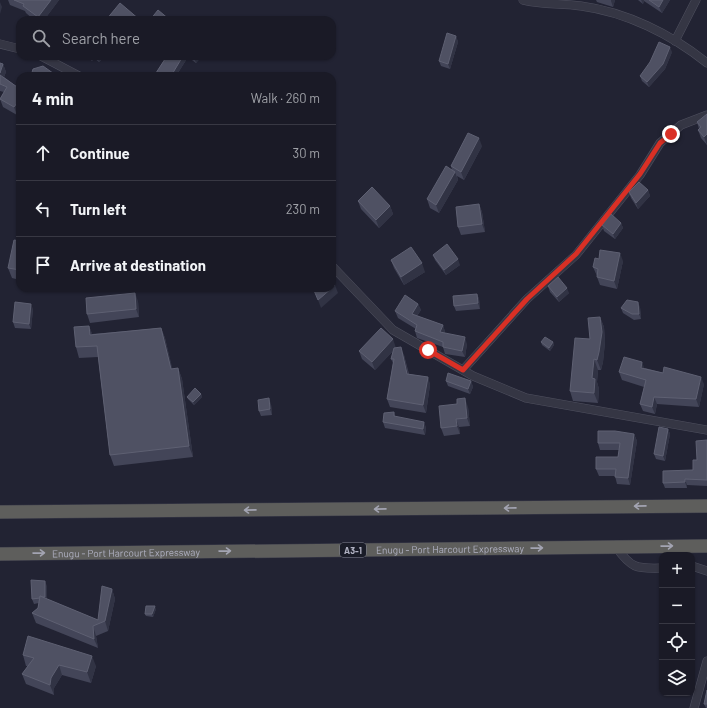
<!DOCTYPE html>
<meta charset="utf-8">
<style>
:root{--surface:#1a1a26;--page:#272732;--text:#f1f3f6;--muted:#9fa1a7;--line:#383843}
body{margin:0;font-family:Barlow,sans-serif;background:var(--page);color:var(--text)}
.controls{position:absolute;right:12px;bottom:12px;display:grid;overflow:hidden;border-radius:8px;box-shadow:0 1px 3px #0004}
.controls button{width:36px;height:36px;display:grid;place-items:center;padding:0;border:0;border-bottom:1px solid var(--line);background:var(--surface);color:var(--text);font:20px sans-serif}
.stop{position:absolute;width:12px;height:12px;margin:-9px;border:3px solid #d93025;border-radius:50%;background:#fff}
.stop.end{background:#d93025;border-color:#fff;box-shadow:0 1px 4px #0008}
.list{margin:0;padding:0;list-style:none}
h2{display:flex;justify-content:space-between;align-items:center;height:52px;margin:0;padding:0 16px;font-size:17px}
h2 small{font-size:13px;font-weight:400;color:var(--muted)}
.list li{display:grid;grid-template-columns:26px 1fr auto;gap:12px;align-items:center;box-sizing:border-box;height:56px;padding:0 16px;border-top:1px solid var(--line)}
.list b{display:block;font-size:15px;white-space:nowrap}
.list em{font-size:13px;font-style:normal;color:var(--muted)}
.icon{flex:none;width:22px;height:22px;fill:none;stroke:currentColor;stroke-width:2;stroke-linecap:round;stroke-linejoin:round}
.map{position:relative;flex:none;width:707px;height:708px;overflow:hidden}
.search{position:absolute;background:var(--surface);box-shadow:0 1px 3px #0004;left:16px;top:16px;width:320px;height:44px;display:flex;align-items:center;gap:10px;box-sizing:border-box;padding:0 14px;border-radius:12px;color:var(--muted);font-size:15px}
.panel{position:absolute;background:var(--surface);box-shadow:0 1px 3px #0004;left:16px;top:72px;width:320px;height:220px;border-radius:12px}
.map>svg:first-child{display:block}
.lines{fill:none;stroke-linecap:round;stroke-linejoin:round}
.minor-casing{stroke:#4f505f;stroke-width:9}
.trunk-casing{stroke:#3c3d4b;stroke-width:14}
.minor{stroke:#353644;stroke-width:8}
.trunk{stroke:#5e5e5c;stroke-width:13}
.wall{fill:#434558}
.shaded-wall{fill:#313344}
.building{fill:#4f5163;stroke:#5e6072}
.oneway{stroke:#a3a4b2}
.route{stroke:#d93025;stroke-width:5}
.labels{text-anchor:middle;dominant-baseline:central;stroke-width:3.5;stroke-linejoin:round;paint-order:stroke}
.shield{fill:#1a1c28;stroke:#828493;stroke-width:1}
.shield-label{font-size:9px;font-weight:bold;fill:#afb0c1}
.street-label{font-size:10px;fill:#afb0c1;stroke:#1a1c28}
</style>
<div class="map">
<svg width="707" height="708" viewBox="0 0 707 708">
<rect width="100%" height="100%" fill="#222333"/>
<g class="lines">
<g class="minor-casing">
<g id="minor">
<path d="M 523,0 C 544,5 560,3 581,6 C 626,12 671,34 707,63"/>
<polyline points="675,41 696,0"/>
<polyline points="0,44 20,49"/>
<polyline points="41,56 79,76"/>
<polyline points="332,266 393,330 473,376 526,398 707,430"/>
<polyline points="463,370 527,299 576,255 640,175 660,143 681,125 707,115"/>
<path d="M 616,547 C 631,568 636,569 662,568"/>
<polyline points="692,566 707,571"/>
<polyline points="694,708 707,661"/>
</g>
</g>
<g class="trunk-casing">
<g id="trunk">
<polyline points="0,512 707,506"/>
<path id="s1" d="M 0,554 L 707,546"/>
</g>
</g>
<use href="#minor" class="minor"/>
<use href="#trunk" class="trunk"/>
</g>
<g class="wall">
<polygon points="8,0 59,0 44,20 34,20 26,13 25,11 10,5"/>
<polygon points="596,0 615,0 613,7 597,2"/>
<polygon points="638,0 670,0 662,13 644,1 643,4"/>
<polygon points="456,36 458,42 450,69 441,66 439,61"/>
<polygon points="672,52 665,69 649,87 642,81 640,76"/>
<polygon points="87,56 105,56 99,62 94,58 92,61"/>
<polygon points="167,56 202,56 196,63 188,57 176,76 154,76"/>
<polygon points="0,63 3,64 6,72 4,77 20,89 20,110 17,115 3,107 0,99 4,92 0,91"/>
<polygon points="707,114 707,145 701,138 698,130 699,129 697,122"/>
<polygon points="482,146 464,180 457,176 458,180 439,213 430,208 427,199 452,170 451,166"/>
<polygon points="648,190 650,196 638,209 631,198 629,192"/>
<polygon points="358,201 390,206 393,214 379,228 361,209"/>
<polygon points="479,204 482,212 485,232 461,235 458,227"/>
<polygon points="621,223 623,228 615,239 604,231 602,225"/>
<polygon points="20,241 20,280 12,278 8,268"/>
<polygon points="433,255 460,265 446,275 435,260"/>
<polygon points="391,260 425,272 404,285 394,268"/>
<polygon points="623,261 617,289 600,285 597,277 597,276 593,267"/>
<polygon points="548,286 569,293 559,302 550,292"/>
<polygon points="58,288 80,288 79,292"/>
<polygon points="477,294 479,299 480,309 456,311 454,306"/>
<polygon points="138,301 139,317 90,323 87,314"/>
<polygon points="418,304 421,310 417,316 443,325 445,332 445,333 467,344 465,357 445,354 443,347 417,338 415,331 416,329 398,318 395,311"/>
<polygon points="640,307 641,319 634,320 623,313 621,308"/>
<polygon points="33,309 31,329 15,328 13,322"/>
<polygon points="600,317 604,327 605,342 603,362 601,370 598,370 597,382 599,389 598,403 573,401 570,391 590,339"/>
<polygon points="89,326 92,334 161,328 165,338 172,369 178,368 182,379 193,457 114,466 110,455 98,357 79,358 76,347"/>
<polygon points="541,342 553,342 554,345 550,351 542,345"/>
<polygon points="396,348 404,355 409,374 428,377 430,385 426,413 390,407 387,399 393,363 391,359 393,351 375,370 362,359 359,351"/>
<polygon points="645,368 704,384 699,407 657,404 655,414 643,411 640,404 644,387 622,380 619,372"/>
<polygon points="446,381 471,381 473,387 470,394 448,386"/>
<polygon points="201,394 202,397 194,405 188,399 187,397"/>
<polygon points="271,404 272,415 261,416 259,411"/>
<polygon points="468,407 470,426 459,427 460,434 444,436 441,428"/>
<polygon points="394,412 395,417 426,427 425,435 385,428 383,422"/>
<polygon points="668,429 670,434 665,461 656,459 654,454"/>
<polygon points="634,434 637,441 630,485 617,484 615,476 599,476 596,469 618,457 619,450 600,450 598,443"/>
<polygon points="707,440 707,486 687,485 687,488 665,488 663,483 693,470"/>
<polygon points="47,586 47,599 98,620 112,589 115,599 108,631 96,636 98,648 36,623 32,613 38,608 39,603 34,604 32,599"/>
<polygon points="156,609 153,617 146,616 145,614"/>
<polygon points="23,655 96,666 91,683 62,675 54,688 54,695 26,684 22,674 28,666 26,666"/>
<polygon points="707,690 707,708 706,708 704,704"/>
</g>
<g class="shaded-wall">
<polygon points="51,0 59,0 44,20 39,20 38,17"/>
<polygon points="611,0 615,0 613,7 611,1"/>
<polygon points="641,0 644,0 644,1 643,4"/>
<polygon points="663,0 670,0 662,13 659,7"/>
<polygon points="0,2 2,7 0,14"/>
<polygon points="456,36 458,42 450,69 448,64"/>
<polygon points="670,47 672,52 665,69 649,87 647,82"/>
<polygon points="91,56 94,56 94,58 92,61"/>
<polygon points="97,56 105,56 99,62"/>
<polygon points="183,56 188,56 188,57 176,76 171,76"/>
<polygon points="196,56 202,56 196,63 194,58"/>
<polygon points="3,64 6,72 2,82 0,76 0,73"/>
<polygon points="20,99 20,110 17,115 14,107"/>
<polygon points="707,134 707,145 704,137"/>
<polygon points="479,138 482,146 464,180 461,172"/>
<polygon points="455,172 458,180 439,213 436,205"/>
<polygon points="648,190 650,196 638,209 636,203"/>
<polygon points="479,204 482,212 485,232 482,224"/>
<polygon points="390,206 393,214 379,228 376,220"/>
<polygon points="621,223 623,228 615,239 613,234"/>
<polygon points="620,253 623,261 617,289 614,281"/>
<polygon points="458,259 460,265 446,275 444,270"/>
<polygon points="422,263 425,272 404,285 401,277"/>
<polygon points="335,285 338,293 321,308 318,300"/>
<polygon points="567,288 569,293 559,302 557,297"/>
<polygon points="135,293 138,301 139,317 136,309"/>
<polygon points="477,294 479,299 480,309 478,303"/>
<polygon points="638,302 640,307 641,319 639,314"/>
<polygon points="31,304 33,309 31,329 29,324"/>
<polygon points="418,304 421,310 414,320 412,314"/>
<polygon points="600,317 604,327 605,342 603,362 601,370 597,360"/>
<polygon points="443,325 445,332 443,339 440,332"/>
<polygon points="89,326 93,336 90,335"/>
<polygon points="161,328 165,338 175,379 171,369"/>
<polygon points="465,337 467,344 465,357 462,351"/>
<polygon points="393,339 396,348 375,370 372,362"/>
<polygon points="553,342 554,345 550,351 549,348"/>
<polygon points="401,347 404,355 410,382 407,374"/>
<polygon points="594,359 598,370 597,382 599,389 598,403 594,393 592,378"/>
<polygon points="642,362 645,370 641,368"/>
<polygon points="178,368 182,379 193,457 189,446"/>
<polygon points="428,377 430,385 426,413 423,405"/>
<polygon points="701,377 704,384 699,407 696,399"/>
<polygon points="471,381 473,387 470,394 468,389"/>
<polygon points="201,394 202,397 194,405 193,402"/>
<polygon points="654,397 657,404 655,414 652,407"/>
<polygon points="269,398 271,404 272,415 270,409"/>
<polygon points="465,398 468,407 470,426 467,418"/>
<polygon points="456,419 459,427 460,434 457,426"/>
<polygon points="424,422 426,427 425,435 423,429"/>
<polygon points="668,429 670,434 665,461 663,456"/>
<polygon points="634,434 637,441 630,485 628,478"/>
<polygon points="685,479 687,485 687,488 685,482"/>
<polygon points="45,581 47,586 47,602 45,597"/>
<polygon points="112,589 115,599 108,631 105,621"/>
<polygon points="155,606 156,609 153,617 152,614"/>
<polygon points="93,626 96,636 98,648 94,639"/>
<polygon points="92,656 96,666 91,683 87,672"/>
<polygon points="59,665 62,675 54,688 54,695 50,685 51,678"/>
</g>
<g class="building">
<polygon points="14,0 51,0 38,17 23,6 24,4"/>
<polygon points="649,0 663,0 659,7"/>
<polygon points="120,3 140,20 106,20"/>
<polygon points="158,10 170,20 150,20"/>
<polygon points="101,16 105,20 98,20"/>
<polygon points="447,33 456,36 448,64 439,61"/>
<polygon points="659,42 670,47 663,64 647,82 640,76 650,62"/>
<polygon points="167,56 183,56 171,76 168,75 168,76 154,76"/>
<polygon points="0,63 3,64 0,73"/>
<polygon points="43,66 57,76 31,76 33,69"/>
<polygon points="0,75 20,89 20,99 14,107 0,99 7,87 0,84"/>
<polygon points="707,114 707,134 704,137 698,130 701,127 697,122"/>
<polygon points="468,133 479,138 461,172 451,166"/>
<polygon points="20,164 20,169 18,169"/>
<polygon points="446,166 455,172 436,205 427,199"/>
<polygon points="639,182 648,190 636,203 629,192"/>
<polygon points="372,187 390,206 376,220 358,201"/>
<polygon points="479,204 482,224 458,227 456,207"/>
<polygon points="611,214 621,223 613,234 602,225"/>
<polygon points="14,240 20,241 20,270 8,268"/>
<polygon points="447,244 458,259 444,270 433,255"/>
<polygon points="411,247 422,263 401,277 391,260"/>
<polygon points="600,250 620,253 614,281 597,277 598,269 593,267 595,258 599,259"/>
<polygon points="558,277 567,288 557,297 548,286"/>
<polygon points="332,282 335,285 332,288"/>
<polygon points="313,288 332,288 318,300"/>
<polygon points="135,293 136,309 87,314 86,298"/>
<polygon points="477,294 478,303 454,306 453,296"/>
<polygon points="405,295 418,304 412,314 443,325 440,332 465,337 462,351 443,347 443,342 415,331 417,325 395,311"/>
<polygon points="627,300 638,302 639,314 632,314 621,308"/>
<polygon points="15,302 31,304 29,324 13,322"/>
<polygon points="600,317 602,332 599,352 597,360 594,359 592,378 595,379 594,393 570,391 575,338 590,339 588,318"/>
<polygon points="89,326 90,335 161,328 171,369 178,368 189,446 110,455 97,346 76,347 74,327"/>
<polygon points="381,328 393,339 372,362 359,351"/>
<polygon points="545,337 553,342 549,348 541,342"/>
<polygon points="401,347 407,374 428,377 423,405 387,399 394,359 391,359 394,348"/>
<polygon points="624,357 642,362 641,368 663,373 664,367 701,377 696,399 654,397 652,407 640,404 646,380 619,372"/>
<polygon points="448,373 471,381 468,389 446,381"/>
<polygon points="195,388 201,394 193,402 187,397"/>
<polygon points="269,398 270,409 259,411 258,400"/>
<polygon points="465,398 467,418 456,419 457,426 441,428 439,406 457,404 457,399"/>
<polygon points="394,412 394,416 424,422 423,429 383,422 384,413"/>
<polygon points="659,427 668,429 663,456 654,454"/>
<polygon points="598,431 615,431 634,434 628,478 615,477 616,469 596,469 596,457 618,457 620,443 598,443"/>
<polygon points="707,440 707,480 685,479 685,482 663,483 663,471 693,470 693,460 697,460 696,441"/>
<polygon points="31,580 45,581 45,597 43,597 40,596 40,598 32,599"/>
<polygon points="102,586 112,589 105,621 93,626 94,639 32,613 38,608 40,596 98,620"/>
<polygon points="146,606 155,606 152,614 145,614"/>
<polygon points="28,636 92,656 87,672 59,665 51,678 50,685 22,674 34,658 23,655"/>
<polygon points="707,690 707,704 704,704"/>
</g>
<defs><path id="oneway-shaft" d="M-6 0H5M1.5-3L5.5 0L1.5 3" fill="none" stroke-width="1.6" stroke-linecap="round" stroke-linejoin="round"/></defs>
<g class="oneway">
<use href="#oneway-shaft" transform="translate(640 506) rotate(179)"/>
<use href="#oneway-shaft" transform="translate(510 508) rotate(179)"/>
<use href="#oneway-shaft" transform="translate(380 509) rotate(179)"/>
<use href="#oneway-shaft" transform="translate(250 510) rotate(179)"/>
<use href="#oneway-shaft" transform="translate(667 546) rotate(-1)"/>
<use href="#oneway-shaft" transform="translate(537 548) rotate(-1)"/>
<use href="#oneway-shaft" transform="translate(225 551) rotate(-1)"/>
<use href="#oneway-shaft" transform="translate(39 553) rotate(-1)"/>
</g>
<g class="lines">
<polyline class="route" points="428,350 463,370 527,299 576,254 640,174 660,143 671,134"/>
</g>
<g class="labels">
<rect class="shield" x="340" y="543" width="26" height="14" rx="3"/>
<g class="shield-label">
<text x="353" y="550">A3-1</text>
</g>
<g class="street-label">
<text stroke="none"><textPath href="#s1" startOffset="450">Enugu - Port Harcourt Expressway</textPath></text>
<text stroke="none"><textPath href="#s1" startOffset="126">Enugu - Port Harcourt Expressway</textPath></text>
</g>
</g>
</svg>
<div class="controls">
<button>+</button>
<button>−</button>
<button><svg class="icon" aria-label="locate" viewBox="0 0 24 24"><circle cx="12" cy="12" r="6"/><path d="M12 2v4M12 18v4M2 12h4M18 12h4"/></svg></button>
<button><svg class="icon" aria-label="layers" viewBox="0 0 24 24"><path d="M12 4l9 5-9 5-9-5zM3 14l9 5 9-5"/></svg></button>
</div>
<div class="stop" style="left:428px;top:350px"></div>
<div class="stop end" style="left:671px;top:134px"></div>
<div class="search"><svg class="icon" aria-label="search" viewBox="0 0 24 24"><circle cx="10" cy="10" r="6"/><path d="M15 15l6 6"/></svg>Search here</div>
<section class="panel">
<h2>4 min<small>Walk · 260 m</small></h2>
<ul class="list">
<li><svg class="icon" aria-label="ahead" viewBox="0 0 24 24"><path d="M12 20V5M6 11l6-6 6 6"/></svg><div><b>Continue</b></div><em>30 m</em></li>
<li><svg class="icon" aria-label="left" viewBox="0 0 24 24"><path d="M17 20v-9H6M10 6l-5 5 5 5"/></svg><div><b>Turn left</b></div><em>230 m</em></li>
<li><svg class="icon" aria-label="arrive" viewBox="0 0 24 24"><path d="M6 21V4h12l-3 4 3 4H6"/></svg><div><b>Arrive at destination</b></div></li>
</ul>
</section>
</div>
